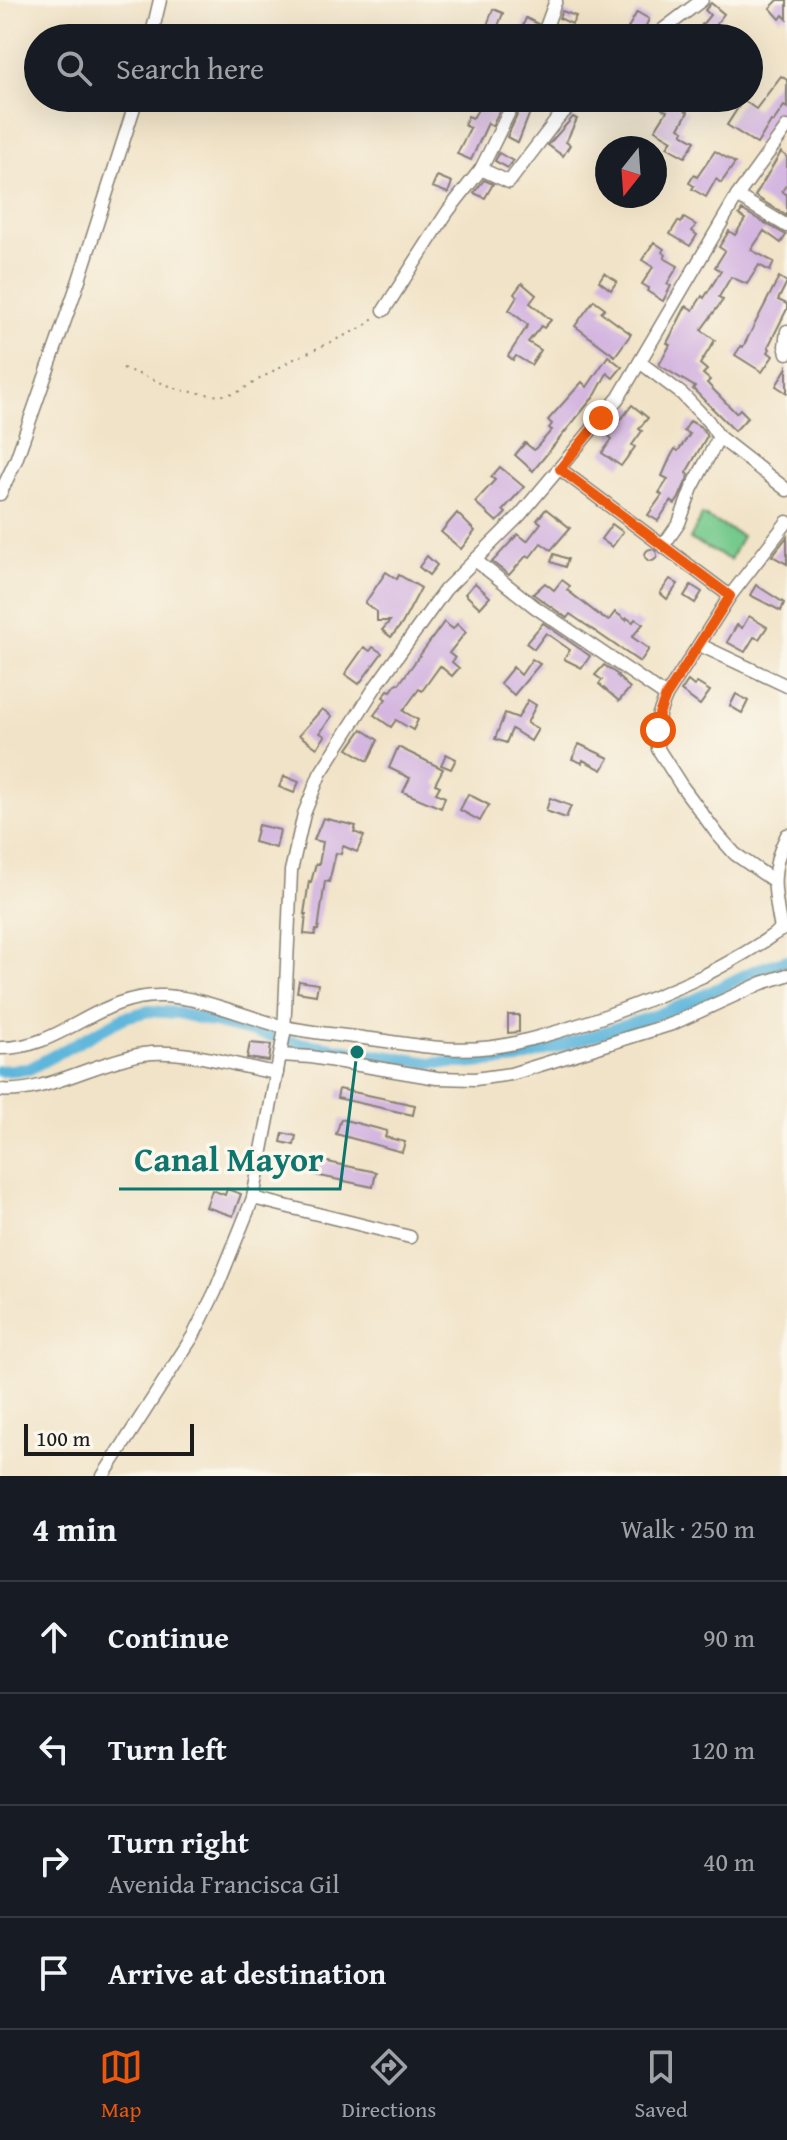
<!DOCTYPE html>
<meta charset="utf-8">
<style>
:root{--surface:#171b24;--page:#242831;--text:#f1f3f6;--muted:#9ea1a6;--line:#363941;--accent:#ea580c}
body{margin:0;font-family:"Gentium Book Plus",serif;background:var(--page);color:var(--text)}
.compass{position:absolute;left:595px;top:136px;width:72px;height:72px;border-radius:50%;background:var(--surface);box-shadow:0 8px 32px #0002;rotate:197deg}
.scale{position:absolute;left:24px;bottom:20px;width:170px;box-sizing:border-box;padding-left:8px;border:4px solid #1c1c1c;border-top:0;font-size:22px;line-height:28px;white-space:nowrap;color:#1c1c1c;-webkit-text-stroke:6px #fbf7ec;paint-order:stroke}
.stop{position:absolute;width:24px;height:24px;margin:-18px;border:6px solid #ea580c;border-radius:50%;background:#fff}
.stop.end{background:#ea580c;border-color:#fff;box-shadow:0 2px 8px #0008}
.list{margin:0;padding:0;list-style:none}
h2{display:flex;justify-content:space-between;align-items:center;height:104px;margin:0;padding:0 32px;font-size:34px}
h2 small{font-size:26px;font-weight:400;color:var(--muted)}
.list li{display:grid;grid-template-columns:52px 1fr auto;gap:24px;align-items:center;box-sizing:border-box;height:112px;padding:0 32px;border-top:2px solid var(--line)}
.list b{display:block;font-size:30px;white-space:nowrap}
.list p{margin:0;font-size:26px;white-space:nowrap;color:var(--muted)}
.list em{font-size:26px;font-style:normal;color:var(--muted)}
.icon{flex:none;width:44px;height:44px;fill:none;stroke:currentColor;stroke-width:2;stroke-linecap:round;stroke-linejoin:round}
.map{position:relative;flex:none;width:787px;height:1476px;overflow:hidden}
.search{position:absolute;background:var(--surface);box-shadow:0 8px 32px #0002;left:24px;right:24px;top:24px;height:88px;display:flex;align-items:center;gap:20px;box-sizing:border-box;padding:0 28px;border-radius:44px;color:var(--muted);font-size:30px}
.sheet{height:552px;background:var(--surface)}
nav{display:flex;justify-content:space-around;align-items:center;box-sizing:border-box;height:112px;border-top:2px solid var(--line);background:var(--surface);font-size:22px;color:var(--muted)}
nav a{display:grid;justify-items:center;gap:4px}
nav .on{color:var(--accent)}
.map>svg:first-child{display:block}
.green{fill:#75c98c;stroke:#487254;stroke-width:2}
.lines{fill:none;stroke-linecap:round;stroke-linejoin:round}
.canal{stroke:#5eb6db;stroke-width:12}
.building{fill:#d4b6e0}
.street-casing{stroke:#868072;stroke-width:15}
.path{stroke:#868072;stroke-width:2;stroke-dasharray:2 6;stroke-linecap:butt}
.street{stroke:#fff;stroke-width:12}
.route{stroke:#ea580c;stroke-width:10}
.leader{fill:none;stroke:#0f766e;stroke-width:3}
.callout-dot{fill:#0f766e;stroke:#fbf7ec;stroke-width:3}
.callout-label{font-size:34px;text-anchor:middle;font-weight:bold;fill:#0f766e;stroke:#fbf7ec;stroke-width:7;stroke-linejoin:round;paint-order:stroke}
</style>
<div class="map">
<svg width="787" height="1476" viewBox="0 0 787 1476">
<rect width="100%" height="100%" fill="#fbf7ec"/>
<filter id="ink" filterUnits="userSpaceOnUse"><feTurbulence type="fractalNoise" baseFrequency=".0125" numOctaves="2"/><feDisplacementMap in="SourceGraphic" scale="16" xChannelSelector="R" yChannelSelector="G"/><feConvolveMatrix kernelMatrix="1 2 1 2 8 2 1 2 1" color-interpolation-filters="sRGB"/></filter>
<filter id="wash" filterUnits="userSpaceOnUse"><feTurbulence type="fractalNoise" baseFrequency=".006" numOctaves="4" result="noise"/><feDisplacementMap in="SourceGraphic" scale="32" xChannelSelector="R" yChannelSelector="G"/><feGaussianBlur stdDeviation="1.8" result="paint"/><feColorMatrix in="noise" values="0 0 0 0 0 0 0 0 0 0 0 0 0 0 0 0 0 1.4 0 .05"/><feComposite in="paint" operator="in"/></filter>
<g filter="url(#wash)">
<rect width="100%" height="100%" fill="#f1e3c7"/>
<polygon class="green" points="702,515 742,536 730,560 690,539"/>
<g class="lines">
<polyline class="canal" points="0,1071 29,1069 125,1017 149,1011 178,1013 299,1043 431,1063 472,1063 518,1059 649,1018 692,1001 756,970 787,960"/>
</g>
<g id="blocks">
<g class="building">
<polygon points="778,0 787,0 787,19 783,15 780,19 770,8"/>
<polygon points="711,3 724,14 705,38 691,38 710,15 705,10"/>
<polygon points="493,9 503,13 495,34 485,31"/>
<polygon points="562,11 576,16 572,24 559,18"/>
<polygon points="637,12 649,19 645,28 647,29 642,38 628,38 632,30 628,28"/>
<polygon points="526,18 538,24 531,38 518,38"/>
<polygon points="781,76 787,80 787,108 784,106 773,122 771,121 757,144 727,125 743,100 756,109"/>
<polygon points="485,98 502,106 492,126 488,123 471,160 457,154 470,128 464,125 468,116 473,118"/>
<polygon points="525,98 542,104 538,112 531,110 518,143 507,137"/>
<polygon points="667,101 688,112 679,128 684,131 682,134 695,141 685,157 667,147 672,140 655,130 667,111 662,109"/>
<polygon points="573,117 577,119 566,142 570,145 563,156 548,145"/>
<polygon points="715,151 735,163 721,183 716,179 706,197 692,189 694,186 689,183 694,175 697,177"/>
<polygon points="781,152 787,157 787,184 782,191 787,195 787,216 755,196"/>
<polygon points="499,153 513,161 508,168 495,161"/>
<polygon points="437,176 452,182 448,193 432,187"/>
<polygon points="484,180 493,184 485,198 474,193"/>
<polygon points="742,210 786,235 781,243 764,231 751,250 774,262 770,271 759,265 747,284 731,277 719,297 723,300 701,330 715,340 700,364 707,370 703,374 710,380 707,383 736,413 740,409 748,417 735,431 693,389 695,387 659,365 670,345 667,343 686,306 693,310 702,296 704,298 721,271 715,267 725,251 719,247 729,231 735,235 745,219 739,215"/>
<polygon points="684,218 696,225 692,231 697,235 690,246 670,234 678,221 681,223"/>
<polygon points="654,242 664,249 662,252 666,255 664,258 678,266 667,284 671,286 663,301 647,291 649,288 642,284 653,267 642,260"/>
<polygon points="604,273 617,281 611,290 599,281"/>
<polygon points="779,277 787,282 778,300 787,304 787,309 768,347 770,349 768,352 773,356 762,372 735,355 741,346 743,347"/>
<polygon points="522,283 536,295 530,303 551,320 544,328 541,326 528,342 541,350 531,365 516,356 513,360 508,356 528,325 509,310 517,297 514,294"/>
<polygon points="594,300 605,308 601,312 631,334 615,356 575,326"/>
<polygon points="608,356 622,367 613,378 607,373 596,394 533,471 515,455 525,443 534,450 552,430 549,428 552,424 548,420 582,382 587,387"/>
<polygon points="787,367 787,393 776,386"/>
<polygon points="632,405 648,418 639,429 642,431 632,445 635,447 621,466 602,453 612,439 609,436"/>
<polygon points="690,421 701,427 707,436 686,473 689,475 679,498 675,504 671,501 658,521 648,515 662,495 659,493 668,479 662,476 670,458 675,449 678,451 690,434 684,431"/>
<polygon points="500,467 524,487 503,510 506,513 497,522 475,502 495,480 491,477"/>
<polygon points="546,509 570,528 551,550 541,543 530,557 527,555 509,575 492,562 518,534 527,541 541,523 537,520"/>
<polygon points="457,513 475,531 461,549 441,532"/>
<polygon points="612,524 623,532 612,547 601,539"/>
<polygon points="787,537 787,564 772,556"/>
<circle cx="651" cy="555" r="6"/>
<polygon points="554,554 568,559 565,567 551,562"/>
<polygon points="427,556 437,565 429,575 419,567"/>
<polygon points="386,572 397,579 399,575 421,588 402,624 391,637 382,630 390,621 377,621 377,612 365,603"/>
<polygon points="670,579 678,584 667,599 660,593"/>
<polygon points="562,580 570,586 567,590 603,618 609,620 615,612 626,620 627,618 633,622 635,619 643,624 632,637 649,649 640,662 570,614 567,618 533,594 545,583 554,590"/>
<polygon points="475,583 490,597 480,608 465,594"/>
<polygon points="691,585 702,592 695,603 684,596"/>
<polygon points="756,585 784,603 781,611 750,595"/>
<polygon points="749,616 767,627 759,639 754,637 745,652 727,642 737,625 742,628"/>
<polygon points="444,622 453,629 457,624 466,632 449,653 455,658 452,662 459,668 452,676 440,666 422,691 419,689 403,711 418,720 413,730 396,720 391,727 374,715 386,699 383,697 388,690 391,691 397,683 399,684"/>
<polygon points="543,623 590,656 582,668 564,659 570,650 546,633 534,649 526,643"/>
<polygon points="364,647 370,651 373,647 382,653 359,684 345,674"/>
<polygon points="532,659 540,664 514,695 500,683 513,667 521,675"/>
<polygon points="604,665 618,675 617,676 630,688 619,701 599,684 602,680 595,675"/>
<polygon points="688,681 694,686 697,683 710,691 700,705 681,691"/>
<polygon points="736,694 748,701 742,713 730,706"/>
<polygon points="528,700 536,705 527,723 538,729 531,741 512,729 506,743 495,739 505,713 518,718"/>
<polygon points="322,709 332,716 320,733 325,736 317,748 299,735"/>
<polygon points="362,729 378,740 368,761 348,749"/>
<polygon points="579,744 609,758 602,770 583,760 582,763 572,759"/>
<polygon points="398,747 443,769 435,784 440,786 436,793 445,797 441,808 403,792 410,778 389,768"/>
<polygon points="446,754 456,759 451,769 441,765"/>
<polygon points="284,776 299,782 294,793 279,787"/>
<polygon points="468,794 489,805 480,821 460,810"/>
<polygon points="550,798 571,806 566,818 546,811"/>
<polygon points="323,818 356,826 354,832 364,836 357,852 343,846 341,854 336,853 329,882 325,881 318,930 316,930 315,935 304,934 306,914 304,914 309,881 311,882 316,864 319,864 323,842 314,840"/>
<polygon points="258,825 280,830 276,848 254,842"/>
<polygon points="299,981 318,984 316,995 297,992"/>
<polygon points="508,1015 519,1015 519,1032 508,1033"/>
<polygon points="250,1043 271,1045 269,1061 247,1058"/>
<polygon points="339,1089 415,1105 413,1115 337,1098"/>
<polygon points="341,1119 387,1131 385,1137 405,1142 402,1152 336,1134"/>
<polygon points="283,1133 296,1136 294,1145 281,1142"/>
<polygon points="318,1160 376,1172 373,1187 315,1175"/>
<polygon points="227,1189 241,1194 233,1216 206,1207 212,1190 225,1195"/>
</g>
</g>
</g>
<g filter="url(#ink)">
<use href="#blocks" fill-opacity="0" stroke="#868072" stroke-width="2"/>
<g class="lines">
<g class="street-casing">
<g id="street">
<polyline points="151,38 160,0"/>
<polyline points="542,38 556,0"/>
<polyline points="652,38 702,0"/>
<polyline points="481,169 509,182 558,118 579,98"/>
<polyline points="737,196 787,226"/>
<polyline points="384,310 448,211 481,169 516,98"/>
<polyline points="787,331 785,346 787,353"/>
<polyline points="641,363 682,394 708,421 719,437 787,490"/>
<polyline points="560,469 730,596"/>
<polyline points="0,494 16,460 78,283 137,98"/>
<polyline points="663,546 679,523 692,488 719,437"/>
<polyline points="475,560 535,607 666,696"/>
<polyline points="700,645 787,686"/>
<polyline points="774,881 735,854 718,835 681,785 658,749 658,730 659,714 666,696 730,596 787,522"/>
<path d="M 781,929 C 774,892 769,870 787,835"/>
<path d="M 0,1048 C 63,1049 98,993 164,996 C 205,998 242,1016 281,1026 C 310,1033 342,1035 371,1039 C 423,1046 462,1055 515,1043 C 576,1029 647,1002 703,976 C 723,966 742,955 761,943 C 770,938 777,930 787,928"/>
<polyline points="281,1055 311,1057 437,1078 475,1079 511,1074 672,1024 762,983 787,975"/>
<path d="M 0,1090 C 42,1095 97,1061 143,1054 C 187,1048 233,1066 277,1073"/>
<polyline points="253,1198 410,1237"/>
<polyline points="103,1476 193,1336 215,1292 253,1198 284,1034 291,871 304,814 320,774 376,686 445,590 520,515 619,397 737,196 787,127"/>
</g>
</g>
<polyline class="path" points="123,368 180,390 219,396 238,392 290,361 365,326 373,318"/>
<use href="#street" class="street"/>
</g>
</g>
<g class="lines" filter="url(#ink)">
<polyline class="route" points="601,418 560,469 730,596 666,696 659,714 658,730"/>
</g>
<path class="leader" d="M357 1052L340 1189H119"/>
<circle class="callout-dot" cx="357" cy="1052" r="8"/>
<g class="callout-label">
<text x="229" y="1171">Canal Mayor</text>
</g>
</svg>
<svg class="compass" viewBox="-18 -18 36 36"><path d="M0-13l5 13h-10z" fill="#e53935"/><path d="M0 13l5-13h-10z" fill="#9ea1a6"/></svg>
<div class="scale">100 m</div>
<div class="stop" style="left:658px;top:730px"></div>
<div class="stop end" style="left:601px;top:418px"></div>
<div class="search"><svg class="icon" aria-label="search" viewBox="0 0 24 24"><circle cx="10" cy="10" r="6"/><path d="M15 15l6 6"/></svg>Search here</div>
</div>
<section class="sheet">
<h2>4 min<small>Walk · 250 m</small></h2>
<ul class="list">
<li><svg class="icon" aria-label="ahead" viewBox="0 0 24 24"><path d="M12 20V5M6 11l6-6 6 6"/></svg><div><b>Continue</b></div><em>90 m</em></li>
<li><svg class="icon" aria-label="left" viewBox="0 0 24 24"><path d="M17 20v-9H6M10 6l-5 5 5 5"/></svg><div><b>Turn left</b></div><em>120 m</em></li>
<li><svg class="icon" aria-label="right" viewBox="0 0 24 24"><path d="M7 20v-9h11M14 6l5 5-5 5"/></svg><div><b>Turn right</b><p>Avenida Francisca Gil</p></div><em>40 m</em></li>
<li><svg class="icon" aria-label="arrive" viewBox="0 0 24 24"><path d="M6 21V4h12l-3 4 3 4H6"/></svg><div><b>Arrive at destination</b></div></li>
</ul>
</section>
<nav>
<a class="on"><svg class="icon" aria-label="map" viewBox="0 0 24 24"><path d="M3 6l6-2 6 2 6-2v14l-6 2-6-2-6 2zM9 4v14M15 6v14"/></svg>Map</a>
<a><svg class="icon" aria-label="directions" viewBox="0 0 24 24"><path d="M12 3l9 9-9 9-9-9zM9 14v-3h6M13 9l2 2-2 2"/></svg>Directions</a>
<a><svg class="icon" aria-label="saved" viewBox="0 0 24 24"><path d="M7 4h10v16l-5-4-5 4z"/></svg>Saved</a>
</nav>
